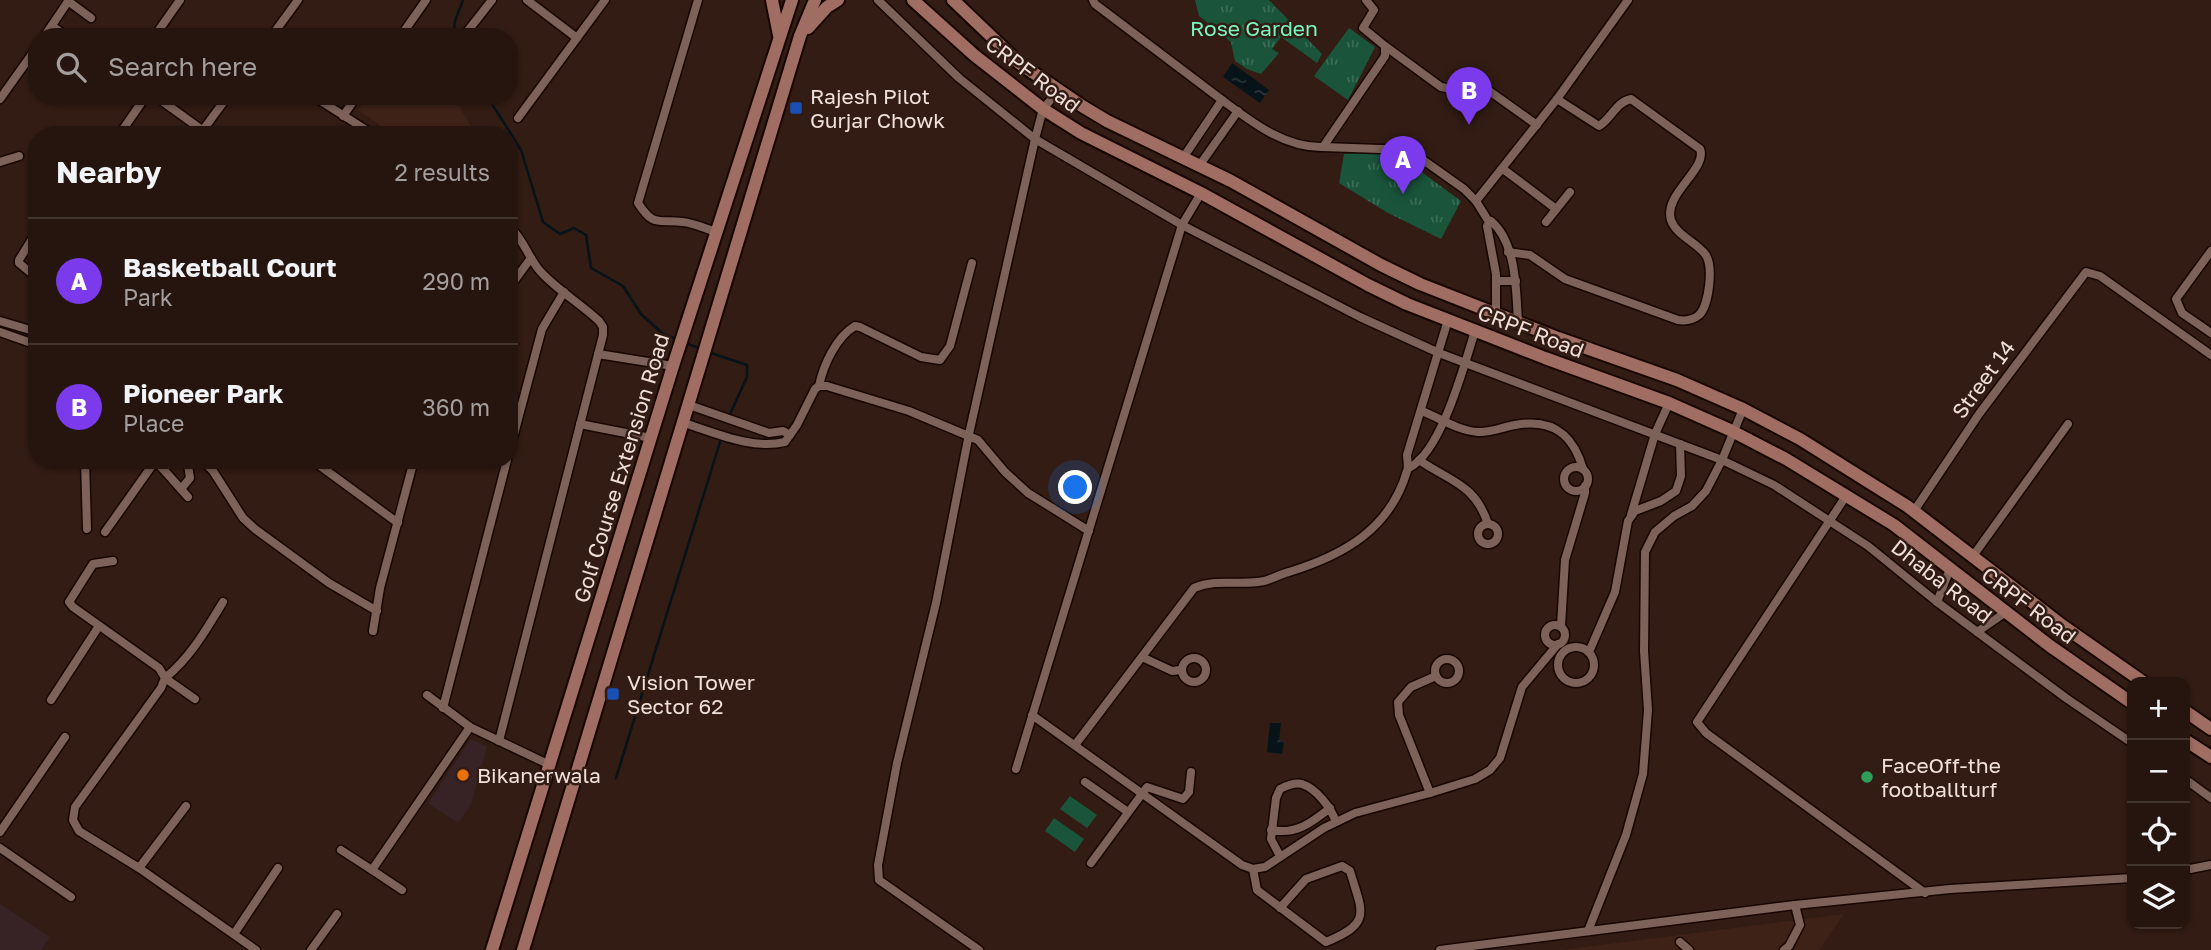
<!DOCTYPE html>
<meta charset="utf-8">
<style>
:root{--surface:#26150e;--page:#2e1e17;--text:#f1f3f6;--muted:#a49f9e;--line:#42342e;--accent:#7c3aed}
body{margin:0;font-family:"Golos Text",sans-serif;background:var(--page);color:var(--text)}
.controls{position:absolute;right:21px;bottom:21px;display:grid;overflow:hidden;border-radius:14px;box-shadow:0 2px 5px #0004}
.controls button{width:63px;height:63px;display:grid;place-items:center;padding:0;border:0;border-bottom:2px solid var(--line);background:var(--surface);color:var(--text);font:35px sans-serif}
.you{position:absolute;left:1076px;top:488px;width:24px;height:24px;margin:-18px;border:5px solid #fff;border-radius:50%;background:#1a73e8;box-shadow:0 0 0 10px #1a73e833}
.badge{display:grid;place-items:center;width:46px;height:46px;border-radius:50%;background:var(--accent);color:#fff;font-size:23px;font-weight:700}
.pin{position:absolute;translate:-50% -58px;filter:drop-shadow(0 2px 4px #0008)}
.pin::after{content:'';position:absolute;top:37px;width:24px;height:21px;background:inherit;clip-path:polygon(0 0,100% 0,50% 100%)}
.list{margin:0;padding:0;list-style:none}
h2{display:flex;justify-content:space-between;align-items:center;height:91px;margin:0;padding:0 28px;font-size:30px}
h2 small{font-size:23px;font-weight:400;color:var(--muted)}
.list li{display:grid;grid-template-columns:46px 1fr auto;gap:21px;align-items:center;box-sizing:border-box;height:126px;padding:0 28px;border-top:2px solid var(--line)}
.list b{display:block;font-size:26px;white-space:nowrap}
.list p{margin:0;font-size:23px;white-space:nowrap;color:var(--muted)}
.list em{font-size:23px;font-style:normal;color:var(--muted)}
.icon{flex:none;width:38px;height:38px;fill:none;stroke:currentColor;stroke-width:2;stroke-linecap:round;stroke-linejoin:round}
.map{position:relative;flex:none;width:2211px;height:950px;overflow:hidden}
.search{position:absolute;background:var(--surface);box-shadow:0 2px 5px #0004;left:28px;top:28px;width:490px;height:77px;display:flex;align-items:center;gap:18px;box-sizing:border-box;padding:0 24px;border-radius:28px;color:var(--muted);font-size:26px}
.panel{position:absolute;background:var(--surface);box-shadow:0 2px 5px #0004;left:28px;top:126px;width:490px;height:343px;border-radius:28px}
.map>svg:first-child{display:block}
.commercial{fill:#372325}
.built{fill:#3e2217}
.grass{fill:#19543b}
.park{fill:url(#park-tufts)}
.water{fill:url(#water-ripples)}
.lines{fill:none;stroke-linecap:round;stroke-linejoin:round}
.stream{stroke:#061319;stroke-width:2.5}
.street-casing{stroke:#180602;stroke-width:11}
.secondary-casing{stroke:#180602;stroke-width:16}
.street{stroke:#7c6258;stroke-width:8}
.secondary{stroke:#9f6d61;stroke-width:12}
.transit-dot{fill:#1a4fb4;stroke:#321c13;stroke-width:2.5}
.food-dot{fill:#e8710a;stroke:#321c13;stroke-width:2.5}
.leisure-dot{fill:#2e9e5b;stroke:#321c13;stroke-width:2.5}
.labels{text-anchor:middle;dominant-baseline:central;stroke-width:5;stroke-linejoin:round;paint-order:stroke}
.park-label{font-size:21px;fill:#77f8bf;stroke:#321c13}
.street-label{font-size:21px;fill:#efe0da;stroke:#321c13}
.poi-label{font-size:21px;fill:#efe0da;stroke:#321c13;text-anchor:start}
</style>
<div class="map">
<svg width="2211" height="950" viewBox="0 0 2211 950">
<defs>
<pattern id="park-tufts" width="24" height="20" patternUnits="userSpaceOnUse" patternTransform="scale(1.75)"><rect width="24" height="20" fill="#19543b"/><path d="M3 7l-1-3M5 7V3M7 7l1-3M15 17l-1-3M17 17v-4M19 17l1-3" fill="none" stroke="#3b6c57"/></pattern>
<pattern id="water-ripples" width="26" height="14" patternUnits="userSpaceOnUse" patternTransform="scale(1.75)"><rect width="26" height="14" fill="#061319"/><path d="M2 4q2-2 4 0t4 0M15 11q2-2 4 0t4 0" fill="none" stroke="#2b353a"/></pattern>
</defs>
<rect width="100%" height="100%" fill="#321c13"/>
<g class="commercial">
<polygon points="471,739 487,747 471,804 458,823 428,803"/>
<polygon points="0,904 50,937 41,950 0,950"/>
</g>
<g class="built">
<polygon points="368,96 453,96 476,135 394,135 358,110"/>
<polygon points="1844,914 1819,950 1561,950"/>
</g>
<g class="grass">
<polygon points="1070,796 1097,815 1087,828 1060,809"/>
<polygon points="1054,818 1084,839 1075,852 1045,831"/>
</g>
<g class="park">
<polygon points="1195,0 1269,0 1322,54 1317,63 1281,37 1272,49 1279,53 1261,74 1247,69 1235,61 1231,42 1199,16"/>
<polygon points="1349,28 1375,47 1348,100 1314,76"/>
<polygon points="1393,151 1461,201 1441,239 1388,213 1339,183 1344,154"/>
</g>
<g class="water">
<polygon points="1232,63 1269,90 1260,103 1223,77"/>
<polygon points="1270,723 1281,723 1279,740 1284,742 1282,754 1267,752"/>
</g>
<g class="lines">
<g class="stream">
<polyline points="453,37 455,21 463,0"/>
<polyline points="487,96 521,150 543,222 560,234 574,228 586,235 591,268 623,286 641,314 663,334 676,339"/>
<polyline points="685,343 702,349"/>
<polyline points="708,352 747,365 747,377 730,414"/>
<polyline points="616,778 720,442"/>
</g>
<g class="street-casing">
<g id="street">
<polyline points="527,0 577,38"/>
<path d="M 698,0 L 638,203 C 654,228 658,219 683,222 C 694,223 706,229 717,232"/>
<polyline points="878,0 959,78 1035,139 1182,225 1360,317 1439,353 1722,460 1774,485 1868,546 1937,602 2066,698 2132,743"/>
<polyline points="1093,0 1095,4 1222,100 1183,158"/>
<polyline points="68,1 91,18"/>
<polyline points="52,26 68,37"/>
<polyline points="44,37 69,0"/>
<polyline points="154,37 180,0"/>
<polyline points="271,37 298,0"/>
<polyline points="400,37 426,0"/>
<polyline points="463,37 492,0"/>
<polyline points="1385,46 1441,87 1452,89 1467,77 1471,78 1537,125"/>
<polyline points="155,96 209,135"/>
<polyline points="313,96 374,135"/>
<polyline points="0,99 37,47"/>
<path d="M 1222,100 C 1252,122 1284,148 1323,147 L 1385,56 L 1385,46 L 1363,28 L 1374,10 L 1366,0"/>
<polyline points="343,116 357,96"/>
<polyline points="518,118 605,0"/>
<polyline points="203,130 228,96"/>
<polyline points="119,135 146,96"/>
<polyline points="1323,147 1409,150 1464,189 1476,201 1489,222"/>
<polyline points="0,162 19,156"/>
<polyline points="1199,166 1238,111"/>
<polyline points="1503,169 1556,209"/>
<polyline points="1476,201 1557,99 1628,0"/>
<polyline points="1546,222 1570,192"/>
<polyline points="37,231 19,260 19,263 37,278"/>
<polyline points="2211,251 2176,299 2182,313 2211,333"/>
<path d="M 1508,252 L 1530,255 L 1565,279 L 1678,320 C 1685,321 1693,320 1699,315 C 1709,306 1714,265 1705,254 C 1696,242 1676,235 1671,220 C 1663,194 1708,169 1700,149 L 1631,99 C 1616,102 1611,119 1599,126 L 1557,99"/>
<polyline points="1496,281 1516,281"/>
<polyline points="509,288 531,258"/>
<path d="M 1496,314 L 1496,274 L 1487,226 L 1491,221 C 1517,243 1516,292 1518,322"/>
<polyline points="0,321 37,332"/>
<polyline points="0,332 37,345"/>
<polyline points="598,354 673,366"/>
<path d="M 819,386 C 823,366 836,337 855,326 L 860,327 L 921,357 L 940,360 L 950,346 L 972,263"/>
<polyline points="689,405 769,433 783,431 790,435"/>
<path d="M 1422,411 C 1439,418 1459,431 1478,432 C 1490,433 1503,427 1515,425 C 1552,418 1573,434 1583,469"/>
<path d="M 684,423 C 716,433 752,450 785,442 L 797,425 L 815,389 L 819,386 L 827,386 L 909,411 L 978,440 L 1005,472 L 1028,493 L 1089,531"/>
<polyline points="580,424 651,438"/>
<polyline points="509,453 542,329 564,292"/>
<polyline points="85,460 87,529"/>
<polyline points="155,460 188,497"/>
<polyline points="202,460 213,471 243,518 255,529 329,583 377,611"/>
<polyline points="312,460 398,523"/>
<path d="M 1419,460 C 1451,482 1475,484 1488,524"/>
<circle cx="1576" cy="479" r="12"/>
<path d="M 1409,468 C 1442,451 1464,365 1475,331"/>
<polyline points="181,489 190,478 188,465 183,460"/>
<polyline points="1846,496 1697,722 1706,733 1925,893"/>
<polyline points="1914,511 1979,414 2086,272 2100,276 2211,355"/>
<polyline points="1631,515 1655,434 1669,403"/>
<circle cx="1488" cy="534" r="10"/>
<polyline points="105,532 156,460"/>
<polyline points="1973,556 2068,424"/>
<polyline points="113,561 93,564 69,602 73,607 159,668 165,678 161,688 75,807 73,820 79,831 139,868 256,950"/>
<polyline points="1937,602 1950,569"/>
<circle cx="1555" cy="635" r="10"/>
<polyline points="1561,626 1565,560 1585,493 1585,486"/>
<polyline points="373,631 380,588 414,460"/>
<polyline points="1977,632 2006,612"/>
<circle cx="1576" cy="665" r="18"/>
<polyline points="1589,652 1615,592 1628,521 1635,511 1661,501 1676,491 1681,476 1680,444"/>
<polyline points="1142,657 1172,671 1181,670"/>
<circle cx="1194" cy="670" r="12"/>
<circle cx="1447" cy="671" r="12"/>
<polyline points="427,695 470,727 550,765"/>
<path d="M 195,699 L 165,678 C 190,658 206,630 223,602"/>
<polyline points="51,700 99,626"/>
<polyline points="443,708 507,460"/>
<polyline points="1032,715 1242,865 1253,869 1265,867 1324,828 1355,813 1430,793 1475,779 1490,770 1500,758 1522,687 1558,644"/>
<path d="M 499,741 L 603,335 L 603,327 L 599,321 C 580,303 557,290 540,271 C 527,256 525,241 509,226"/>
<path d="M 1075,745 L 1194,588 C 1218,578 1240,586 1264,581 C 1272,579 1281,574 1289,572 C 1344,555 1390,529 1407,471 C 1409,466 1407,460 1407,455 L 1448,320"/>
<polyline points="1016,769 1182,225 1201,193"/>
<polyline points="2185,779 2211,798"/>
<polyline points="1085,782 1128,812"/>
<polyline points="1430,793 1399,715 1398,702 1411,687 1436,676"/>
<path d="M 1271,830 C 1296,835 1311,823 1330,808"/>
<polyline points="0,832 65,737"/>
<polyline points="0,848 71,897"/>
<polyline points="341,850 372,870 470,727"/>
<path d="M 1280,856 L 1271,839 L 1276,798 L 1280,789 C 1286,786 1295,782 1302,784 C 1317,789 1331,808 1336,822"/>
<polyline points="1091,863 1147,787 1183,799 1189,792 1191,772"/>
<polyline points="139,868 186,806"/>
<path d="M 1253,869 L 1257,890 L 1326,942 C 1373,923 1362,912 1350,871 L 1342,866 L 1306,879 L 1280,908"/>
<polyline points="372,870 402,890"/>
<polyline points="2185,870 2211,865"/>
<polyline points="1588,931 1626,835 1643,774 1648,710 1644,651 1645,552 1655,532 1674,516 1692,506 1706,491 1722,460 1743,409"/>
<polyline points="234,934 278,868"/>
<polyline points="1680,942 1689,950"/>
<polyline points="311,950 337,914"/>
<polyline points="979,950 879,880 878,865 897,763 936,603 969,434 1035,139 1043,109 1058,91"/>
<polyline points="1440,950 1795,905 1950,889 2132,878"/>
<polyline points="1784,950 1789,946 1800,925 1795,905"/>
</g>
</g>
<g class="secondary-casing">
<g id="secondary">
<polyline points="772,0 779,35"/>
<polyline points="913,0 974,55 1043,109 1081,133 1201,193 1368,285 1407,304 1545,358 1669,403 1730,430 1786,459 1894,525 2050,646 2132,703"/>
<polyline points="953,0 1019,63 1082,106 1107,121 1231,181 1381,265 1420,284 1558,338 1677,380 1743,409 1800,439 1907,506 2063,626 2143,682"/>
<polyline points="808,28 827,7 838,0"/>
<polyline points="2185,711 2211,729"/>
<polyline points="2185,740 2211,757"/>
<polyline points="492,950 673,366 792,0"/>
<polyline points="523,950 800,36 815,0"/>
</g>
</g>
<use href="#street" class="street"/>
<use href="#secondary" class="secondary"/>
</g>
<g class="transit-dot">
<rect x="789" y="101" width="14" height="14" rx="3.5"/>
<rect x="606" y="687" width="14" height="14" rx="3.5"/>
</g>
<circle class="food-dot" cx="463" cy="775" r="7"/>
<circle class="leisure-dot" cx="1867" cy="777" r="7"/>
<g class="labels">
<g class="park-label">
<text x="1254" y="28">Rose Garden</text>
</g>
<g class="street-label">
<text transform="translate(1033 74) rotate(37)">CRPF Road</text>
<text transform="translate(1531 331) rotate(21)">CRPF Road</text>
<text transform="translate(1983 379) rotate(-54)">Street 14</text>
<text transform="translate(621 468) rotate(-73)">Golf Course Extension Road</text>
<text transform="translate(1942 581) rotate(38)">Dhaba Road</text>
<text transform="translate(2029 605) rotate(37)">CRPF Road</text>
</g>
<g class="poi-label">
<text x="810" y="96">Rajesh Pilot<tspan x="810" dy="24">Gurjar Chowk</tspan></text>
<text x="627" y="682">Vision Tower<tspan x="627" dy="24">Sector 62</tspan></text>
<text x="1881" y="765">FaceOff-the<tspan x="1881" dy="24">footballturf</tspan></text>
<text x="477" y="775">Bikanerwala</text>
</g>
</g>
</svg>
<div class="controls">
<button>+</button>
<button>−</button>
<button><svg class="icon" aria-label="locate" viewBox="0 0 24 24"><circle cx="12" cy="12" r="6"/><path d="M12 2v4M12 18v4M2 12h4M18 12h4"/></svg></button>
<button><svg class="icon" aria-label="layers" viewBox="0 0 24 24"><path d="M12 4l9 5-9 5-9-5zM3 14l9 5 9-5"/></svg></button>
</div>
<div class="you"></div>
<div class="pin badge" style="left:1403px;top:194px">A</div>
<div class="pin badge" style="left:1469px;top:125px">B</div>
<div class="search"><svg class="icon" aria-label="search" viewBox="0 0 24 24"><circle cx="10" cy="10" r="6"/><path d="M15 15l6 6"/></svg>Search here</div>
<section class="panel">
<h2>Nearby<small>2 results</small></h2>
<ul class="list">
<li><span class="badge">A</span><div><b>Basketball Court</b><p>Park</p></div><em>290 m</em></li>
<li><span class="badge">B</span><div><b>Pioneer Park</b><p>Place</p></div><em>360 m</em></li>
</ul>
</section>
</div>
